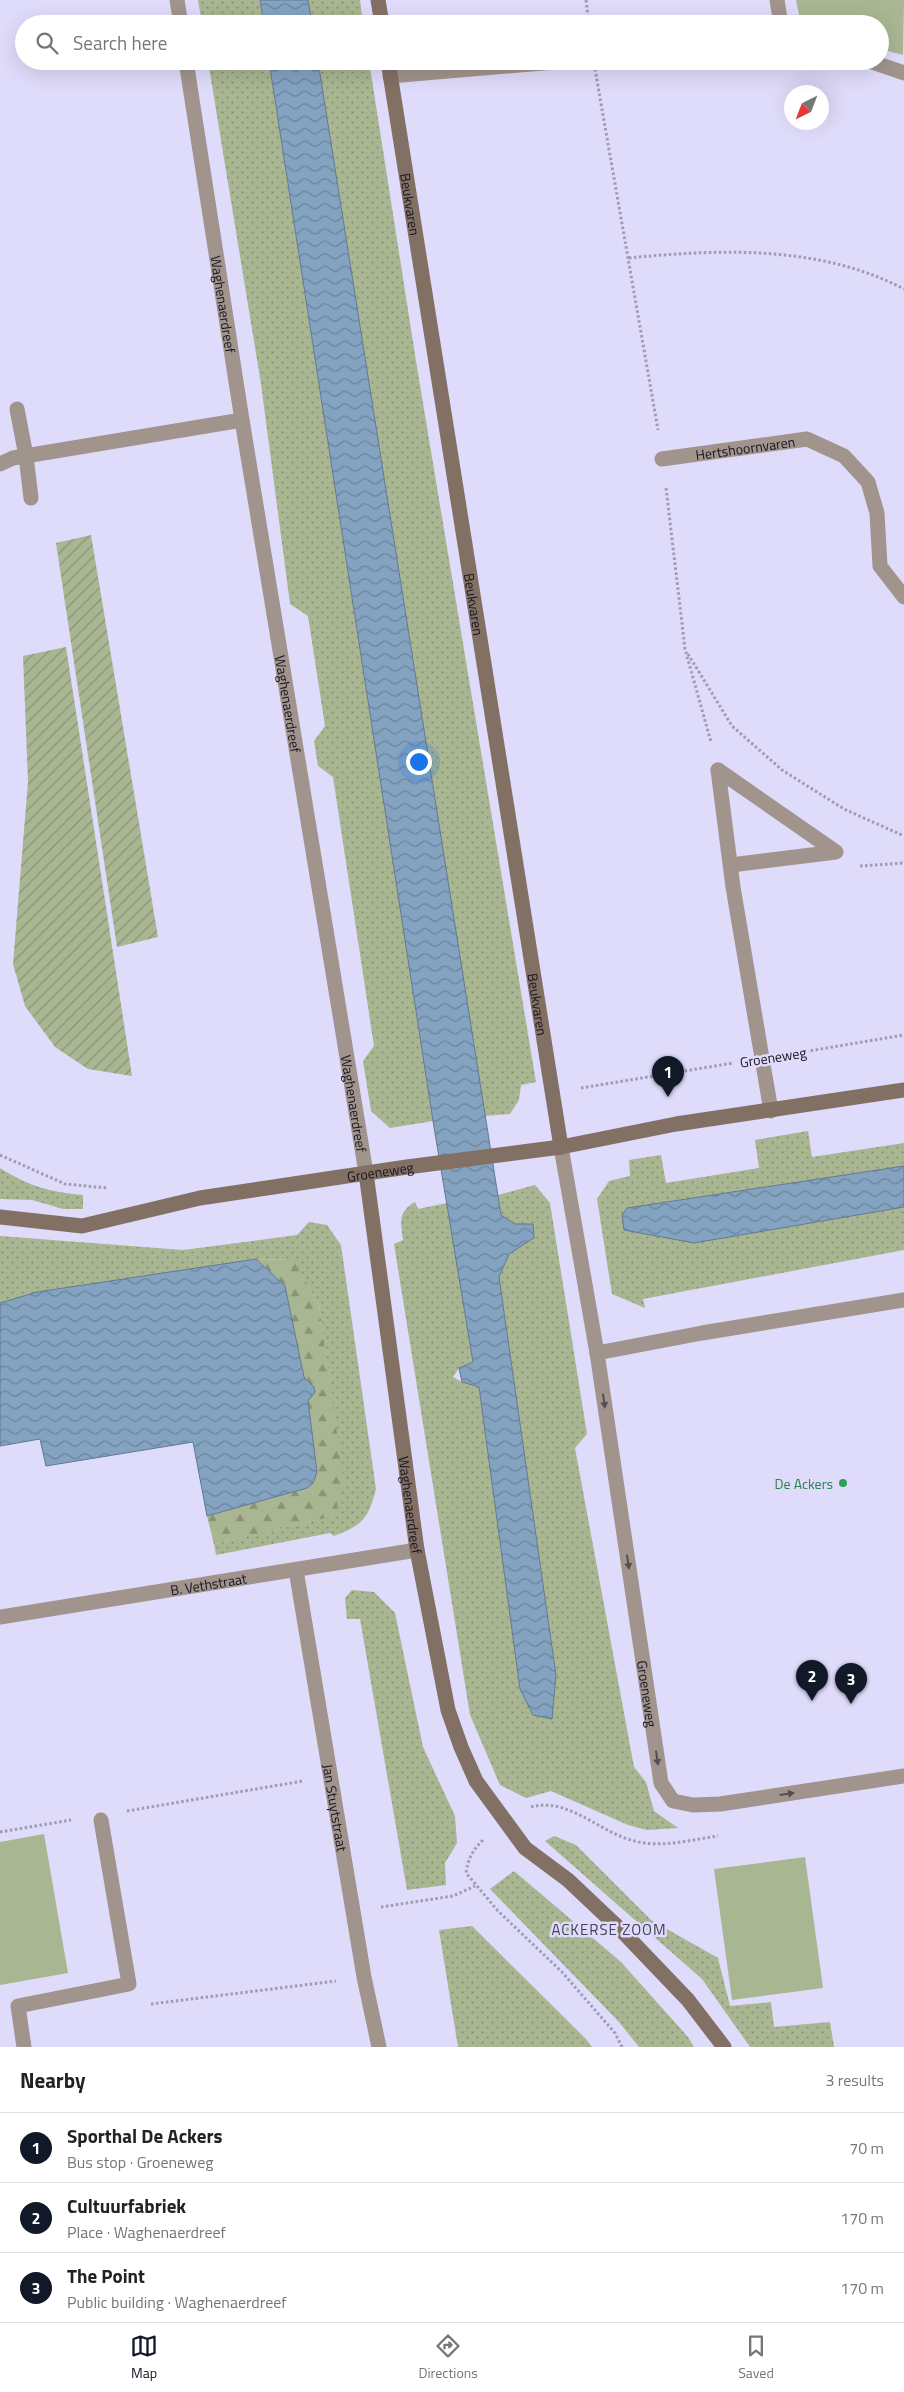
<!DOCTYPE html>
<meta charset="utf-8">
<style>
:root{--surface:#fff;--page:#f6f6f6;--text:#222;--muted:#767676;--line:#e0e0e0;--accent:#111827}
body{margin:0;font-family:"Titillium Web",sans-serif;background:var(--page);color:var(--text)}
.compass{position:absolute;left:784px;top:85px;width:45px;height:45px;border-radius:50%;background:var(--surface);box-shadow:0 5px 20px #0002;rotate:222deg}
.you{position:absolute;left:418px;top:761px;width:18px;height:18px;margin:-12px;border:4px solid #fff;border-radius:50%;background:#1a73e8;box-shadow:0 0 0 8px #1a73e833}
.badge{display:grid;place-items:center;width:32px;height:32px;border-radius:50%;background:var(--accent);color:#fff;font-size:16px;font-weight:700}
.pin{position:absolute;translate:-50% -41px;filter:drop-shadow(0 1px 2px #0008)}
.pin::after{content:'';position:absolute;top:26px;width:18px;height:15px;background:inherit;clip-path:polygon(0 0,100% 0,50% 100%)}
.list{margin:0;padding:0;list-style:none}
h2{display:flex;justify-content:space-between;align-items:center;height:65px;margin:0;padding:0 20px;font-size:21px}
h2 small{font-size:16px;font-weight:400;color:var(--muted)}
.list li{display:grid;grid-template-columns:32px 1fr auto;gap:15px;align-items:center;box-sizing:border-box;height:70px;padding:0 20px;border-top:1px solid var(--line)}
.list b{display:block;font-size:19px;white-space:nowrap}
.list p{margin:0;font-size:16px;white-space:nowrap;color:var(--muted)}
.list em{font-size:16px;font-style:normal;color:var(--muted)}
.icon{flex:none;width:28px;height:28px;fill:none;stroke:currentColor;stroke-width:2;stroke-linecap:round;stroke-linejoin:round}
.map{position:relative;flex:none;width:904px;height:2047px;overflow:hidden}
.search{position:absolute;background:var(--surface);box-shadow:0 5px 20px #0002;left:15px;right:15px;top:15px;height:55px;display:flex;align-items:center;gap:12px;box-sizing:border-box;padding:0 18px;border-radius:28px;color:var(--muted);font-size:19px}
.sheet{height:275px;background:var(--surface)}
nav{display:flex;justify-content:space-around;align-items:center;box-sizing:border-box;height:70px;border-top:1px solid var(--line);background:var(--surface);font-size:14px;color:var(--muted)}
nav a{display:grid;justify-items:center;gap:2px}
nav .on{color:var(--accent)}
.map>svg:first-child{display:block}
.grass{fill:url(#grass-dots)}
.forest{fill:url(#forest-firs)}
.park{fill:#a9b692}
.garden{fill:url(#garden-furrows)}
.water{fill:url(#water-waves);stroke:#637891}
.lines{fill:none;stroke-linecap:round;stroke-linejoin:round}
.path{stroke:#9e9bb3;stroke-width:3;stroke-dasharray:2.5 2.5;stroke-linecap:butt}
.lane{stroke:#a1948d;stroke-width:15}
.street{stroke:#a1948d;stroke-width:15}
.secondary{stroke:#837065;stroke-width:15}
.oneway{fill:#554e51}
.leisure-dot{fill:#2e9e5b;stroke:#dfdbfa;stroke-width:2}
.labels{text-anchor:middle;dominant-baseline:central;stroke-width:5;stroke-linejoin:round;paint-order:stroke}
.street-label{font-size:14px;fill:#171520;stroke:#dfdbfa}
.leisure-label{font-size:14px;fill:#27864d;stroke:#dfdbfa;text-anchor:end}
.neighbourhood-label{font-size:15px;letter-spacing:1px;fill:#45415a;stroke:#dfdbfa}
</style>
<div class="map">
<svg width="904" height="2047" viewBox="0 0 904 2047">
<defs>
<pattern id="grass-dots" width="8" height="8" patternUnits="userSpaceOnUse" patternTransform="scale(1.25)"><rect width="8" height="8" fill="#a9b692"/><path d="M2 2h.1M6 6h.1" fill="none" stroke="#899377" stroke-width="1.8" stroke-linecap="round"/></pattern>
<pattern id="forest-firs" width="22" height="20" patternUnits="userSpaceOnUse" patternTransform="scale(1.25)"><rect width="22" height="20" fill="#a9b692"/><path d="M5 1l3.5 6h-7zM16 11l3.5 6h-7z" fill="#899377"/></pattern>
<pattern id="garden-furrows" width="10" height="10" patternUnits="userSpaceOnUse" patternTransform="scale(1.25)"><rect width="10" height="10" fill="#a9b692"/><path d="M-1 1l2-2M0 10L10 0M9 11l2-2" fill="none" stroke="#899377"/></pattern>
<pattern id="water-waves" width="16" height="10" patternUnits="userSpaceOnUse" patternTransform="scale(1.25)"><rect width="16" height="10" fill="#83a3c1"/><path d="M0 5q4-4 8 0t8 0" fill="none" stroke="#6a849c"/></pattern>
</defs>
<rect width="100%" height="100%" fill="#dfdbfa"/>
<g class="grass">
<polygon points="198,0 260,0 264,24 202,24"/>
<polygon points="308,0 360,0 363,24 312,24"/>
<polygon points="208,61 269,61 433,1121 390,1128 371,1111 363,1061 374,1046 333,777 318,766 314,741 325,726 308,616 290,604 261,384"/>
<polygon points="318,61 369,61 416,361 536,1082 521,1085 519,1100 510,1114 485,1116"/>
<polygon points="808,1131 812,1157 904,1143 904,1166 627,1208 694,1243 904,1207 904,1250 643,1299 645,1308 612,1294 597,1199 609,1181 630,1176 629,1160 661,1155 666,1183 759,1168 755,1140"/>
<path d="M 0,1168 C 29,1186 49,1192 83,1195 L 83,1209 L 63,1209 L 32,1200 L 0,1199 Z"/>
<path d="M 535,1185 L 550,1203 L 587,1434 L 575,1448 L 634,1767 L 646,1782 L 654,1811 L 678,1828 L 647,1830 L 628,1825 L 551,1791 L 526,1798 L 500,1785 L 470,1715 L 394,1244 L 403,1240 C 401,1223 397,1212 415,1202 L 418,1209 L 447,1203 L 473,1362 L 459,1368 L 453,1377 L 462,1382 L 479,1387 L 520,1689 L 556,1675 L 499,1277 L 509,1254 L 534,1238 L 533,1225 L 515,1224 L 501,1215 L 498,1195 Z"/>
<path d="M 309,1222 L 327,1225 L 341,1245 L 376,1489 C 368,1519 363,1525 334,1536 L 330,1533 L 216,1555 L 214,1544 L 333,1516 L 343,1483 L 319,1305 L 293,1260 L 256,1259 L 37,1292 L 0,1303 L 0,1236 L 183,1250 L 297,1235 Z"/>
<polygon points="352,1590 374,1592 395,1613 423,1747 455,1816 457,1843 445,1863 446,1885 407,1890 360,1619 347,1619 345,1598"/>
<polygon points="554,1836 576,1845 651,1920 718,1958 730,2006 771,2002 774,2027 830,2022 834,2047 750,2047 702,1979 545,1841"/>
<polygon points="514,1871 621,1962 688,2037 694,2047 639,2047 619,2022 490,1889"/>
<polygon points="472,1926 586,2039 592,2047 458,2047 439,1930"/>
</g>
<polygon class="forest" points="256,1259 294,1260 319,1305 344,1483 334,1516 214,1544 207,1516 307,1488 313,1483 317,1472 308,1401 314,1387 304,1377 285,1286"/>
<g class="park">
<polygon points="796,0 904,0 903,55 880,49 880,24 801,24"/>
<polygon points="44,1834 68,1973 0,1985 0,1842"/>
<polygon points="805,1857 823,1988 732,2000 714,1869"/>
</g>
<g class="garden">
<polygon points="91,535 158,937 117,947 56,543"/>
<polygon points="66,647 132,1076 88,1069 55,1047 25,1006 13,964 28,782 23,656"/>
</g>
<g class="water">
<polygon points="260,0 308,0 312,24 264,24"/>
<polygon points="269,61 318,61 501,1215 515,1224 533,1224 534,1238 509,1254 499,1277 556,1675 552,1719 533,1715 520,1689 479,1387 462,1382 459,1368 473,1362 433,1121"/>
<polygon points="904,1166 904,1207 694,1243 624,1230 622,1215 627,1208"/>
<polygon points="256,1259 285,1286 304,1377 314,1387 315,1392 308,1401 317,1472 313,1483 307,1488 207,1516 193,1442 46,1466 40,1439 0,1446 0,1303 37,1292"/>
</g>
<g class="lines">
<g class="path">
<polyline points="586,0 589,24"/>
<polyline points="595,69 658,430"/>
<path d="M 629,258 C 720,249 820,245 904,289"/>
<polyline points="666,488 685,649 711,742"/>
<polyline points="688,654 732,726 782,770 844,809 904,836"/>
<polyline points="860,866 904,863"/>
<polyline points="791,1054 904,1035"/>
<polyline points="581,1088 733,1063"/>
<polyline points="0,1155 65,1184 108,1188"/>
<path d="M 531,1807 C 568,1797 598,1831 631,1840 C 659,1849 689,1840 718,1836"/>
<polyline points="127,1811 303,1781"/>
<polyline points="0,1832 71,1820"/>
<path d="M 483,1840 C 473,1850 468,1858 466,1873 L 498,1911 L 562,1972 L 615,2033 L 622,2047"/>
<polyline points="381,1907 453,1896 475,1886"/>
<polyline points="151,2004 336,1981"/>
</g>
<g class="lane">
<polyline points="17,409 26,456 31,498"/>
<polyline points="0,464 13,458 242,420"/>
<path id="s1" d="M 904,1300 L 702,1333 L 597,1353 L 661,1783 L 673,1801 L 693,1805 L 720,1804 L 904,1776"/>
<polyline points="24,2047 18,2006 129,1984 101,1820"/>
</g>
<g class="street">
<polyline points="177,0 181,24"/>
<polyline points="777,0 781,24"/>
<path id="s2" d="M 186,61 L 242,420 L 366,1173"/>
<polyline points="869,61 904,73"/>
<polyline points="390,76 567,61"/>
<path id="s3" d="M 662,459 L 807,439 L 844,456 L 868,482 L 877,513 L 880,566 L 904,597"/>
<polyline points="718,770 733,887 771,1111"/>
<polyline points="718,770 836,852 731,865"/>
<polyline points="561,1147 597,1353"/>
<path id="s4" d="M 296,1570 L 364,1977 L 379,2047"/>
<path id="s5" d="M 0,1617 L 417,1550"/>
</g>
<g class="secondary">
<polyline points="378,0 382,24"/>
<path id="s6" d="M 388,61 L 561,1147"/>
<path id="s7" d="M 366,1173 L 417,1550 L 448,1710 L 461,1747 L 476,1781 L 525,1848 L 568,1880 L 622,1931 L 688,2000 L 724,2047"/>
<path id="s8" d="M 0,1217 L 82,1226 L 200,1198 L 407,1167 L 561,1147 L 676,1124 L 904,1090"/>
</g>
</g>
<defs><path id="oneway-solid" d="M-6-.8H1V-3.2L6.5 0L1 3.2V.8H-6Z" transform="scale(1.25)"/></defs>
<g class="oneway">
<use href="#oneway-solid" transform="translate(604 1401) rotate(82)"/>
<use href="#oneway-solid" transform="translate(628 1562) rotate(82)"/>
<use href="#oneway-solid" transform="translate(657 1758) rotate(82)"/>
<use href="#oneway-solid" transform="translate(787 1794) rotate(-8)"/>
</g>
<circle class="leisure-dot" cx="843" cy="1483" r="5"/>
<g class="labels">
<g class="street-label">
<text stroke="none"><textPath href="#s6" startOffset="145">Beukvaren</textPath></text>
<text stroke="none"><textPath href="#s2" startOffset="246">Waghenaerdreef</textPath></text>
<text stroke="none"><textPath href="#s3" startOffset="84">Hertshoornvaren</textPath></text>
<text stroke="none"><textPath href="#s6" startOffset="550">Beukvaren</textPath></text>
<text stroke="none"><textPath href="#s2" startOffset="651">Waghenaerdreef</textPath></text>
<text stroke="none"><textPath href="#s6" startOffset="955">Beukvaren</textPath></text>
<text transform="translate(773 1057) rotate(-9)">Groeneweg</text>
<text stroke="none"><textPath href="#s2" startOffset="1056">Waghenaerdreef</textPath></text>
<text stroke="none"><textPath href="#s8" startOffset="386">Groeneweg</textPath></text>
<text stroke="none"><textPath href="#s7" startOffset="335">Waghenaerdreef</textPath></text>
<text stroke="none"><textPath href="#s5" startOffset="211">B. Vethstraat</textPath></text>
<text stroke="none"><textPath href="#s1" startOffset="656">Groeneweg</textPath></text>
<text stroke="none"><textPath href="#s4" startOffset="241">Jan Stuytstraat</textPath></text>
</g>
<g class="leisure-label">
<text x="833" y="1483">De Ackers</text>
</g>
<g class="neighbourhood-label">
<text x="609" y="1929">ACKERSE ZOOM</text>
</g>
</g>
</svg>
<svg class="compass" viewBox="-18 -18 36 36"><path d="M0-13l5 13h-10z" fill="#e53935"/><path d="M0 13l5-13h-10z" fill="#767676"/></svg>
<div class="you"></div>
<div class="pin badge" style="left:668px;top:1097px">1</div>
<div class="pin badge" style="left:812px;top:1701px">2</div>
<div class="pin badge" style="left:851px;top:1704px">3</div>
<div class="search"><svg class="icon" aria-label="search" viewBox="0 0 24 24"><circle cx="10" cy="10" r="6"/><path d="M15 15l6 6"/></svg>Search here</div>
</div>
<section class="sheet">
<h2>Nearby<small>3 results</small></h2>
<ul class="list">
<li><span class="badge">1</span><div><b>Sporthal De Ackers</b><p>Bus stop · Groeneweg</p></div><em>70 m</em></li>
<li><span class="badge">2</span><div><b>Cultuurfabriek</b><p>Place · Waghenaerdreef</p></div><em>170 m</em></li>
<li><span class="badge">3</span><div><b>The Point</b><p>Public building · Waghenaerdreef</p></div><em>170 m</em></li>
</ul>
</section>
<nav>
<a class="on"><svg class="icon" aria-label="map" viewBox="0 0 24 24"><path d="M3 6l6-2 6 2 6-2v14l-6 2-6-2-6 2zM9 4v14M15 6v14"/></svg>Map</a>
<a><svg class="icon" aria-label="directions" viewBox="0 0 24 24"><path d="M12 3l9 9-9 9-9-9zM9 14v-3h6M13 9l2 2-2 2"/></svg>Directions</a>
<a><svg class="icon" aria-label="saved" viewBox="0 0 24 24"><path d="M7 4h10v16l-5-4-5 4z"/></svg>Saved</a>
</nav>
